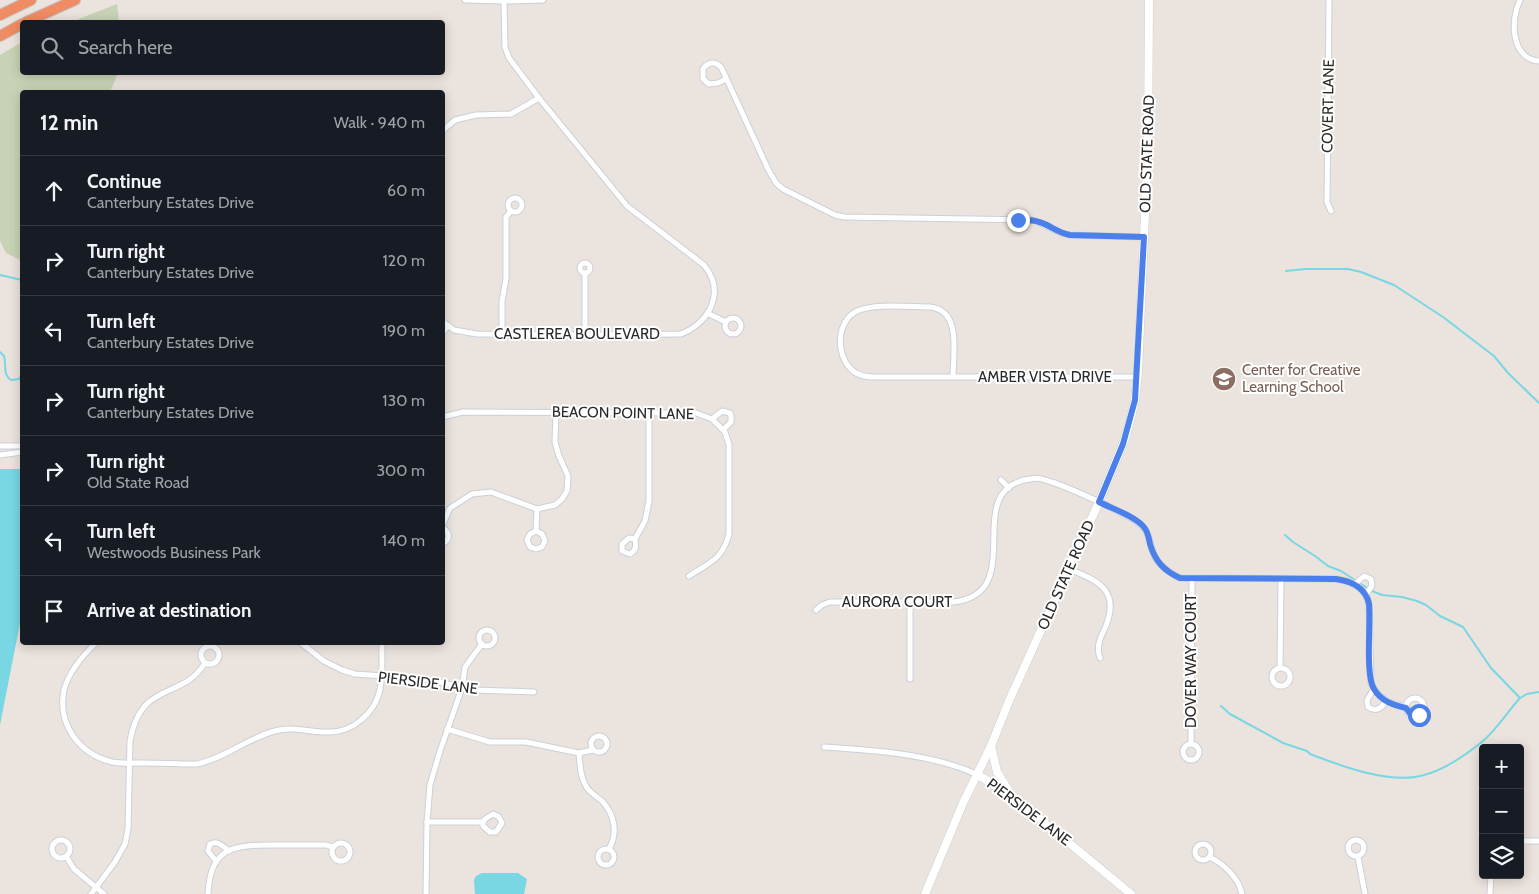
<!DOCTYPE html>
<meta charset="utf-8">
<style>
:root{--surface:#171b24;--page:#242831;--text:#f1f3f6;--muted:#9ea1a6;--line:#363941}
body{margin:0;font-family:Cabin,sans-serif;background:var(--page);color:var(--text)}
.controls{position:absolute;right:15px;bottom:15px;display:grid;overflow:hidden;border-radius:5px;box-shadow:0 2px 12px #0003}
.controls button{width:45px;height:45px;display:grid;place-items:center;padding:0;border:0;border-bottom:1px solid var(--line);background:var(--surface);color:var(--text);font:25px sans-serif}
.stop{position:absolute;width:15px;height:15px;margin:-11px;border:4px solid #4b7fea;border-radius:50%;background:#fff}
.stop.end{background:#4b7fea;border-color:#fff;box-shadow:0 1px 5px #0008}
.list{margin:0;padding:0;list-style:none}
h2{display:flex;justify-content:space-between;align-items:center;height:65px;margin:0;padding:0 20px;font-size:21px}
h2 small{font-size:16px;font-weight:400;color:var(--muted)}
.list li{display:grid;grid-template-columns:32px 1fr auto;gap:15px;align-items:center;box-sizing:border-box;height:70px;padding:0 20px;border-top:1px solid var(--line)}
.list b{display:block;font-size:19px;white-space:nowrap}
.list p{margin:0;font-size:16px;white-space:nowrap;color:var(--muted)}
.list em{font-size:16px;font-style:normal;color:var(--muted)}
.icon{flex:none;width:28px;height:28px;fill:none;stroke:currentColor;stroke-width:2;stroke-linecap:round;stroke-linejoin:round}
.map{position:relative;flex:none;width:1539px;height:894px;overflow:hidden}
.search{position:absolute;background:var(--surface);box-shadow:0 2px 12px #0003;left:20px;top:20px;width:425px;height:55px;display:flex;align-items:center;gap:12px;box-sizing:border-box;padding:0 18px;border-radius:5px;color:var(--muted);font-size:19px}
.panel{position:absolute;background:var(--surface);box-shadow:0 2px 12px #0003;left:20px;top:90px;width:425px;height:555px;border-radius:5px}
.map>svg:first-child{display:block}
.cemetery{fill:#c8d3b6}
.water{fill:#79d7e4}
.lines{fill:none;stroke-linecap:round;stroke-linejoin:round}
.stream{stroke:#79d7e4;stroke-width:2}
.street-casing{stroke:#cbd0da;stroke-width:7}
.secondary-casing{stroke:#cbd0da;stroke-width:9}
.highway-casing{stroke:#c3c3c3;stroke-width:12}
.street{stroke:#fff;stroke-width:5}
.secondary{stroke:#fff;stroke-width:8}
.highway{stroke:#f08c63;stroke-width:10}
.route{stroke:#4b7fea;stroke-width:6}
.labels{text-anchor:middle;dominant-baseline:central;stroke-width:4;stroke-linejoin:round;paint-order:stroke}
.street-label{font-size:15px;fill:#2a2a2a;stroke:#fff}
.education-label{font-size:15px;fill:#785e54;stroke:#fff;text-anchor:start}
</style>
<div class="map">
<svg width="1539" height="894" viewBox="0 0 1539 894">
<rect width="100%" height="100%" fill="#ebe3dd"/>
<g class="cemetery">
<polygon points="117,4 119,22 71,22"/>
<polygon points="22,42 22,72 118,73 110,92 22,92 22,261 6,253 0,241 0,55"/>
</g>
<g class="water">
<polygon points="0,469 22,469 22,613 0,725"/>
<polygon points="482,873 518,873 527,879 524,894 475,894 474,880 476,876"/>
</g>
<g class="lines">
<g class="stream">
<polyline points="1286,271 1305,269 1348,269 1361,272 1394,285 1443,317 1494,356 1508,373 1539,403"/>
<polyline points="0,275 22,280"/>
<path d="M 0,352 L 4,356 C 7,365 2,374 11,380 L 19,379 L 22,374"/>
<polyline points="1285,535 1293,542 1315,556 1328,566 1341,571 1372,591 1382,595 1402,597 1417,601 1426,605 1440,616 1463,627 1491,668 1520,698"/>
<path d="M 1221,706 L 1230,714 L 1283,743 L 1307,751 L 1310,754 C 1341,766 1391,785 1424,775 C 1444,770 1467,754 1483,741 C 1497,729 1508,711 1520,698 L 1527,694 L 1539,692"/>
</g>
<g class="street-casing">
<g id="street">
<polyline points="465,0 504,1 543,0"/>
<polyline points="1329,0 1327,202 1331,211"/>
<path d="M 1520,0 C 1510,20 1511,59 1539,61"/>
<path d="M 726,79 L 718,83 L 709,84 L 703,79 L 703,69 C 708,61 717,61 722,69 L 768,169 L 776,183 L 783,189 L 835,215 L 844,217 L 1032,220 C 1046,224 1056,233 1070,235 L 1144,237"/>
<polyline points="442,131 455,120 476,115 511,114 539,98"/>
<circle cx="515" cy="205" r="7"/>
<circle cx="585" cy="268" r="5"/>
<polyline points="585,273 585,335"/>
<polyline points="709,314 726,322"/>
<circle cx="733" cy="326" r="8"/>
<path d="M 442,321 L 454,330 L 477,334 L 585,335 L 681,334 C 710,322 726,292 704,265 L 627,206 L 539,98 L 509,58 L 505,47 L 504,1"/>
<polyline points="442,333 448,326"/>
<polyline points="502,334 502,301 506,279 506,217 511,211"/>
<path d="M 953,377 C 953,354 962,310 930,307 C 912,307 873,303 857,311 C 836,321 835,356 853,371 C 859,376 867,377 875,377 L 1137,377"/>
<path d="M 442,417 L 463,412 L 696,413 L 712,419 L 725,432 L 729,445 L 729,534 C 723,559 709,563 689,576"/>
<polyline points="712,419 722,411 730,413 731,416 731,422 723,430"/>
<polyline points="0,446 22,446"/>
<polyline points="0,455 22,452"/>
<polyline points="1001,480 1009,488"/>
<polyline points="442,526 450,508 472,494 491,492 537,509 555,505 562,499 567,491 568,476 559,456 555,442 556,412"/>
<path d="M 442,527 C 450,532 451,540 442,544"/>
<polyline points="536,531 542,534 545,541 542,547 536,549 530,547 527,540 530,534 536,531 537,509"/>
<path d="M 635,539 C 636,546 637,550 630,554 L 622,551 L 622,544 L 629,538 L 635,539 L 645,521 L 649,501 L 649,412"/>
<path d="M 1069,569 C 1099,581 1121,591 1105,628 C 1100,638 1096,647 1100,658"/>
<polyline points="1354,585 1364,576 1371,579 1372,586 1366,594"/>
<polyline points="910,602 910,679"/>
<path d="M 816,610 L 822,605 L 830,602 L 953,602 C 1031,594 958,488 1030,479 C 1035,478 1040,478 1045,480 C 1061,484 1135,516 1144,528 C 1149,534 1150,542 1152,549 C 1155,563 1168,572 1180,578 L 1336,579 C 1351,581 1366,588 1369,604 L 1371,683 C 1378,699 1391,704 1406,707"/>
<circle cx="487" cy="638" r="8"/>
<path d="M 97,642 C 83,655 69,671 64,690 C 57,724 79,754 112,762 C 122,764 133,763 143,763 C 161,763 179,764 197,764 C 226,758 250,736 279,730 C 296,726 312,733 329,732 C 340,732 352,728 361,720 C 387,699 381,672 382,642"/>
<polyline points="300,642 324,661 342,670 355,674 425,679 475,690 534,692"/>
<circle cx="210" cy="655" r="9"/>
<polyline points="1280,668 1281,579"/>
<circle cx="1281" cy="677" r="9"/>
<path d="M 1374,689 L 1367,700 L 1368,707 C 1375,712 1382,709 1385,701"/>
<circle cx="1415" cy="707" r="9"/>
<polyline points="447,729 490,742 526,742 579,753 593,750"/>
<circle cx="599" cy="744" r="8"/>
<circle cx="1191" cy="752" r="8"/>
<polyline points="1191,744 1192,579"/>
<path d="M 824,747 C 872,750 934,754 978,775"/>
<path d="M 579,753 C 580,765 580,777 587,788 C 591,793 597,797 602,801 C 615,815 618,833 609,849"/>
<polyline points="427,822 483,822 485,819 493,814 499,817 502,823 496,832 490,832 483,826 483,822"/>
<circle cx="1356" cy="848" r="8"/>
<circle cx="61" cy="849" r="9"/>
<polyline points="1520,841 1539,841"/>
<circle cx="341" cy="852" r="9"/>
<circle cx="1203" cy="852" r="8"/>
<circle cx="606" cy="857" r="8"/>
<polyline points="66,856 74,869 104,894"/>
<path d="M 1209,857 C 1223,863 1239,878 1242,894"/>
<polyline points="1358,857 1365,894"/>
<path d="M 216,861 L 208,851 L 210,844 C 218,840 222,846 229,851"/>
<path d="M 91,894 L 115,862 L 125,844 L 128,829 L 130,741 C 141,679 182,701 205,663"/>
<path d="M 208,894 C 210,846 234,845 275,845 C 292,845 309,845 326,845 L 333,847"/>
<polyline points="426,894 427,822 430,785 440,751 462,688 465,667 482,644"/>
<polyline points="1490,894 1491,875"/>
</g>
</g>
<g class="secondary-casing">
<g id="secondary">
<polyline points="991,746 997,772 1009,791"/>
<polyline points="978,775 1011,795 1131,894"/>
<polyline points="925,894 963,803 991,746 1009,701 1099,502 1123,444 1129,425 1135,400 1138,372 1144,237 1148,145 1149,0"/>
</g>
</g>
<g class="highway-casing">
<g id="highway">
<polyline points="0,15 31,0"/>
<polyline points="26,22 75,0"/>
<polyline points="0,36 22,24"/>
</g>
</g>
<use href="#street" class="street"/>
<use href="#secondary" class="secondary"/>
<use href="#highway" class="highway"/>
</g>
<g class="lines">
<path class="route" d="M 1018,220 C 1025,220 1032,219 1039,222 C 1050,225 1058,233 1070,235 L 1144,237 L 1135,400 L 1123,444 L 1099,502 C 1113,509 1132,515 1143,526 C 1148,531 1149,538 1150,544 C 1155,561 1164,571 1180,578 L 1336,579 C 1351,581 1366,588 1369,604 C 1371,624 1365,674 1374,689 C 1381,701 1393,705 1406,708 L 1411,715 L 1419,715"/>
</g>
<defs>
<g id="school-disc" transform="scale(1.25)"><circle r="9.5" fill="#8d6e63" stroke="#fff"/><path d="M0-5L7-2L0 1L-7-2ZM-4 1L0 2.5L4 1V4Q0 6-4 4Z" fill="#fff"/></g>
</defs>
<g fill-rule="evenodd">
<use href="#school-disc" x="1224" y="379"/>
</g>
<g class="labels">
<g class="street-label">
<text transform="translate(1328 106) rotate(-89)">COVERT LANE</text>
<text transform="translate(1147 154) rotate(-88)">OLD STATE ROAD</text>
<text x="577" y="334">CASTLEREA BOULEVARD</text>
<text x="1045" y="377">AMBER VISTA DRIVE</text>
<text transform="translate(623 413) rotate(1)">BEACON POINT LANE</text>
<text transform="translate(1066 575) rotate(-66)">OLD STATE ROAD</text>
<text x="897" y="602">AURORA COURT</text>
<text transform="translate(1191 661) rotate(-90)">DOVER WAY COURT</text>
<text transform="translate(428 683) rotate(7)">PIERSIDE LANE</text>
<text transform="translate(1029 812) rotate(37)">PIERSIDE LANE</text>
</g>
<g class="education-label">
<text x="1242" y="370">Center for Creative<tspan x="1242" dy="17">Learning School</tspan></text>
</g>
</g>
</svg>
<div class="controls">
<button>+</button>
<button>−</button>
<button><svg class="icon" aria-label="layers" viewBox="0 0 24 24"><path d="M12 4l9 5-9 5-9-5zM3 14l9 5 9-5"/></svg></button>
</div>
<div class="stop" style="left:1419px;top:715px"></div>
<div class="stop end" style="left:1018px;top:220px"></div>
<div class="search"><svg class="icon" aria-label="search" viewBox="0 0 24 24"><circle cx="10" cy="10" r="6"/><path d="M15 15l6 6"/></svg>Search here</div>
<section class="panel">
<h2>12 min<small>Walk · 940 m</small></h2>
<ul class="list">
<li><svg class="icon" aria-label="ahead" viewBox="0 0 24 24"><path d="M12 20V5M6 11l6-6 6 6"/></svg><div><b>Continue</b><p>Canterbury Estates Drive</p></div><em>60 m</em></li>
<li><svg class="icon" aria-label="right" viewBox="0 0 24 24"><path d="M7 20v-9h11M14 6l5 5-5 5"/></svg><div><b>Turn right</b><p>Canterbury Estates Drive</p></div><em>120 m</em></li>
<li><svg class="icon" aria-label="left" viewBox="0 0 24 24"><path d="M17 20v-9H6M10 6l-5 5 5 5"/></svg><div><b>Turn left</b><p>Canterbury Estates Drive</p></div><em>190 m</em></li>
<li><svg class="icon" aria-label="right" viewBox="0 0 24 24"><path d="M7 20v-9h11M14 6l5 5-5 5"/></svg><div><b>Turn right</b><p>Canterbury Estates Drive</p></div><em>130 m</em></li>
<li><svg class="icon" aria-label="right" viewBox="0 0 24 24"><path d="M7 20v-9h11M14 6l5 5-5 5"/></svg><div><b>Turn right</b><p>Old State Road</p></div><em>300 m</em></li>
<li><svg class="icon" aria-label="left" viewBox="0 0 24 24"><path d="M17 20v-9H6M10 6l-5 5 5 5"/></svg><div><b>Turn left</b><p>Westwoods Business Park</p></div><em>140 m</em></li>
<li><svg class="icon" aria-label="arrive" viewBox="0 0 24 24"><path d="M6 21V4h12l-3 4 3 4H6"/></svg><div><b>Arrive at destination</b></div></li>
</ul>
</section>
</div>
